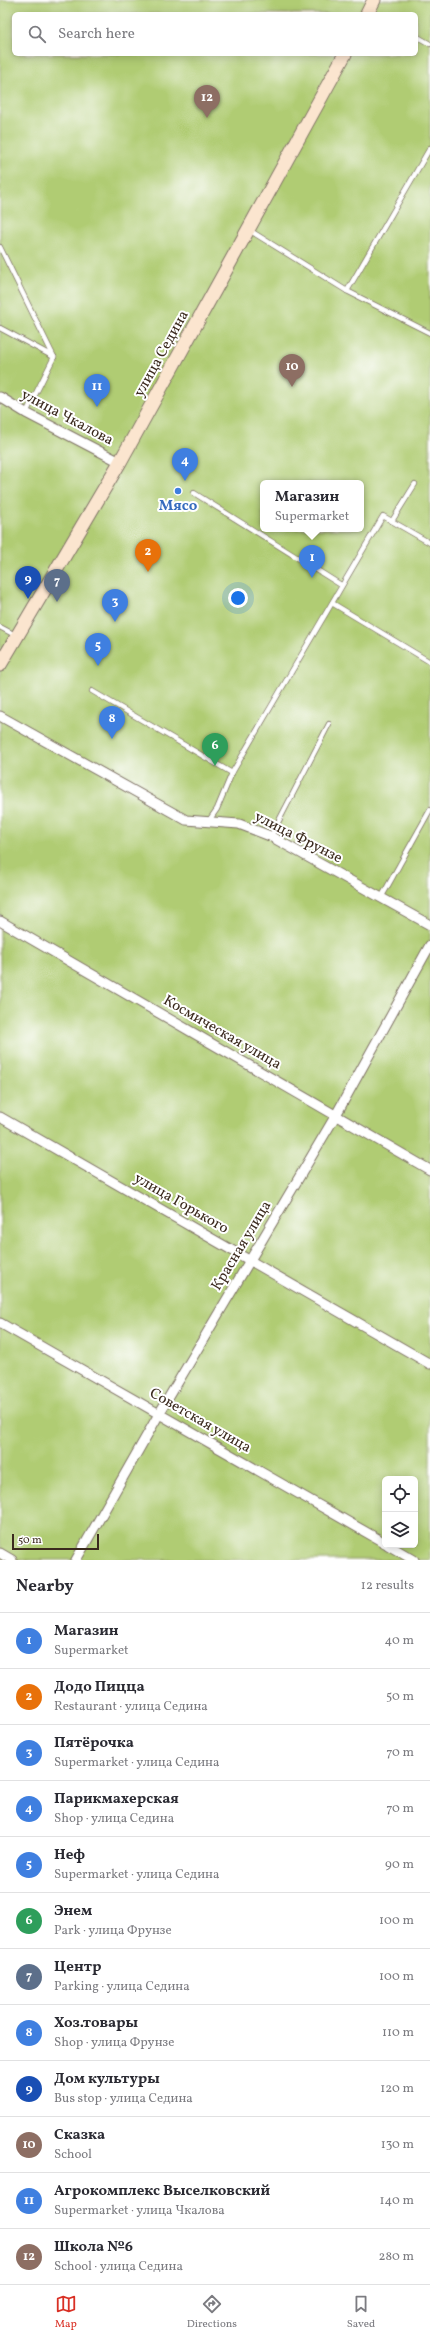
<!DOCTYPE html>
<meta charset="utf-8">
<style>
:root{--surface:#fff;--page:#f2f2f3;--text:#2b2b33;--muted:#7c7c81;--line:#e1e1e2;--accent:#d93025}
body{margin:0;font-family:Vollkorn,serif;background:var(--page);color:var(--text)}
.controls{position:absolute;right:12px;bottom:12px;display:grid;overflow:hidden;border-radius:6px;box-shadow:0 2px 10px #0003}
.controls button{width:36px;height:36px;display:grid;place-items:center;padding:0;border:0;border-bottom:1px solid var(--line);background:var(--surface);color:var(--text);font:20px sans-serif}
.scale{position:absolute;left:12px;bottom:10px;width:87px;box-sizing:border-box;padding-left:4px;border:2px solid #3b2a1e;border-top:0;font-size:11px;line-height:14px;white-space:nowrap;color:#3b2a1e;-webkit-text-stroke:3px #fff;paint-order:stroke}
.you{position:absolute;left:238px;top:598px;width:14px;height:14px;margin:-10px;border:3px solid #fff;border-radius:50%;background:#1a73e8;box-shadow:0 0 0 6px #1a73e833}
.badge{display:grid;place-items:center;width:26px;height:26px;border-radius:50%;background:var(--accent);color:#fff;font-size:13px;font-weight:700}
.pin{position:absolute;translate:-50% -33px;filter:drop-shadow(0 1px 2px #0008)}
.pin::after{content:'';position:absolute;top:21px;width:14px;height:12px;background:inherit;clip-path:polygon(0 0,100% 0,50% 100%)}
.popup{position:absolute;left:260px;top:480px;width:104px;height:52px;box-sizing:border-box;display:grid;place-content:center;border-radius:6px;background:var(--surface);filter:drop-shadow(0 1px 3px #0005);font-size:13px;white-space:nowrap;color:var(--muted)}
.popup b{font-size:15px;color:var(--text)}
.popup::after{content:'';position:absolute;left:50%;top:100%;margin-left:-8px;border:8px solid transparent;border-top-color:var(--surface)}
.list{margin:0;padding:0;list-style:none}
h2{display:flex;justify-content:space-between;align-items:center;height:52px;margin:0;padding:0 16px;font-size:17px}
h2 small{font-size:13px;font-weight:400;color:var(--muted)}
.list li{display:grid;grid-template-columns:26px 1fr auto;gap:12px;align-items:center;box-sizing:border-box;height:56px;padding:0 16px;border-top:1px solid var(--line)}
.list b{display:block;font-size:15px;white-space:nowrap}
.list p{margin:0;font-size:13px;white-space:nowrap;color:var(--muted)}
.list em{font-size:13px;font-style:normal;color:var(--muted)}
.icon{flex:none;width:22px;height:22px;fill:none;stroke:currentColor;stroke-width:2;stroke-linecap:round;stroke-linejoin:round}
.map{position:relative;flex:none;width:430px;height:1560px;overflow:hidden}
.search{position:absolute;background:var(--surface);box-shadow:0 2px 10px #0003;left:12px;right:12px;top:12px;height:44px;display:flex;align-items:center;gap:10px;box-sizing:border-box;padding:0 14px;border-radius:6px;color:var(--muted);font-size:15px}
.sheet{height:724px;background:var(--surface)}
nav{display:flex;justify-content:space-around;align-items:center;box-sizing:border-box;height:56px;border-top:1px solid var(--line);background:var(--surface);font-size:11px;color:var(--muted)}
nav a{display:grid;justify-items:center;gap:2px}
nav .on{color:var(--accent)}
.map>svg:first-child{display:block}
.green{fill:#b0cc73;stroke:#767b48;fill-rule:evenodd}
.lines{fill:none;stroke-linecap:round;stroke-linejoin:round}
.lane-casing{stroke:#7d7063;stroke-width:6}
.street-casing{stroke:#7d7063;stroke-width:11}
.secondary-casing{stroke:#7d7063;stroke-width:15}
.lane{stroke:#fff;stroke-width:4.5}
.street{stroke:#fff;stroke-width:9}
.secondary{stroke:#fbe5cf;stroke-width:13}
.shop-dot{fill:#3f7fe0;stroke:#fff;stroke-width:1.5}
.labels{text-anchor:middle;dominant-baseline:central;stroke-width:4;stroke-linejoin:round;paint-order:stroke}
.street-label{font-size:15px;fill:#3b2a1e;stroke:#fff}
.shop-label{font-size:15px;font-weight:bold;fill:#366cbe;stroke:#fff}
</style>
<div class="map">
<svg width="430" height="1560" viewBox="0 0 430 1560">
<rect width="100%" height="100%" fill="#fff"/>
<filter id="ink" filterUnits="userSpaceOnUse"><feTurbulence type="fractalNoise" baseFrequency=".025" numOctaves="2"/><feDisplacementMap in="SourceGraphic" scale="8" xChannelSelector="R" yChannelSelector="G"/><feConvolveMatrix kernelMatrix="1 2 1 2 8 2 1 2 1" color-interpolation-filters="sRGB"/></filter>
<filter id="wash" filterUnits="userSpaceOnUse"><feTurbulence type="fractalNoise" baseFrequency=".012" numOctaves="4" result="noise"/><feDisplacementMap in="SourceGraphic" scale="16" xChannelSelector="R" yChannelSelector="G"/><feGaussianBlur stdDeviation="0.9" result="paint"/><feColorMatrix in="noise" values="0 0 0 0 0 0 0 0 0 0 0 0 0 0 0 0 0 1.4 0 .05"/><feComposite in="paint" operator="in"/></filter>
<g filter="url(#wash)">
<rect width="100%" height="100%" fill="#f8f1e2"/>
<path class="green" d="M 0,0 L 430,0 L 430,1560 L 0,1560 ZM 14,14 L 416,14 L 416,54 L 14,54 ZM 263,483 L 361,483 L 361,529 L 263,529 ZM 385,1479 L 415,1479 L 415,1545 L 385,1545 Z"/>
</g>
<g filter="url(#ink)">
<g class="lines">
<g class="lane-casing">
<g id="lane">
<polyline points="416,36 430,44"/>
<polyline points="249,230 347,291 430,333"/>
<polyline points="0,247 54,357"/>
<polyline points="347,291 430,148"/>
<polyline points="0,328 54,357"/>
<polyline points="26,413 54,357"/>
<polyline points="194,493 341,585"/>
<polyline points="392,521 415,484"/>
<polyline points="332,603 430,662"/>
<polyline points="0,627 15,635"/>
<polyline points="92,691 232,773"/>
<polyline points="208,822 217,809 232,773 383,516 430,543"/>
<polyline points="271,836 329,724"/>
<polyline points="381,898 430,810"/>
</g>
</g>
<g class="street-casing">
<g id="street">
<polyline points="0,397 26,413 120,462"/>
<polyline points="0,716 186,820 239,824 270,836 430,925"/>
<polyline points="0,921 430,1170"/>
<polyline points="0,1117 430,1364"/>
<polyline points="0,1323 385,1543"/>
<polyline points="388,1545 414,1560"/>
<polyline points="0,1553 12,1560"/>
<polyline points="76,1560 159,1414 336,1115 430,945"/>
</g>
</g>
<g class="secondary-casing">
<g id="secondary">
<polyline points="367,14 374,0"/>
<polyline points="0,665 120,462 345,54"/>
</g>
</g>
<use href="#lane" class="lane"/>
<use href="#street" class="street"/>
<use href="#secondary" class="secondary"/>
</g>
</g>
<circle class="shop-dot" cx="178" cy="491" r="4"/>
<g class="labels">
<g class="street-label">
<text transform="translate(162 354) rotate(-61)">улица Седина</text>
<text transform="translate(67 418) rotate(28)">улица Чкалова</text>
<text transform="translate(298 838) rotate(27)">улица Фрунзе</text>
<text transform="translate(222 1033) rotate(30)">Космическая улица</text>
<text transform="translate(181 1204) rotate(30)">улица Горького</text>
<text transform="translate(242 1246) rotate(-59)">Красная улица</text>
<text transform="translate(200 1421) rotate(30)">Советская улица</text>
</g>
<g class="shop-label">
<text x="178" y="506">Мясо</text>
</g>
</g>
</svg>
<div class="controls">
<button><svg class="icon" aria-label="locate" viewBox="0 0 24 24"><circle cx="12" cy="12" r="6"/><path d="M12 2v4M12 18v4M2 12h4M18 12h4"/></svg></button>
<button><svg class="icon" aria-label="layers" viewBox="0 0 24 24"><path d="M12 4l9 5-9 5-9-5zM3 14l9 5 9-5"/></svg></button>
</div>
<div class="scale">50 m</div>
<div class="you"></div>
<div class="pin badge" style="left:312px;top:578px;background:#3f7fe0">1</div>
<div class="popup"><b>Магазин</b>Supermarket</div>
<div class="pin badge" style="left:148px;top:572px;background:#e8710a">2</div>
<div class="pin badge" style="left:115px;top:622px;background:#3f7fe0">3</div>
<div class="pin badge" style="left:185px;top:481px;background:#3f7fe0">4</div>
<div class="pin badge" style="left:98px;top:666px;background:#3f7fe0">5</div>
<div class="pin badge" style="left:215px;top:766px;background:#2e9e5b">6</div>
<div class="pin badge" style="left:57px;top:602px;background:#5c6f8a">7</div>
<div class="pin badge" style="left:112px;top:739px;background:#3f7fe0">8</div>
<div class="pin badge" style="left:28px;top:599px;background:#1a4fb4">9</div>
<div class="pin badge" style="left:292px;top:387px;background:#8d6e63">10</div>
<div class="pin badge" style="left:97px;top:407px;background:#3f7fe0">11</div>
<div class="pin badge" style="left:207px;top:118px;background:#8d6e63">12</div>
<div class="search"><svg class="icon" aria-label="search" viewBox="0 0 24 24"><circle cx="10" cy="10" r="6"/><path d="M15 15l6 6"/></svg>Search here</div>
</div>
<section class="sheet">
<h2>Nearby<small>12 results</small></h2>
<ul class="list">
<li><span class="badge" style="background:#3f7fe0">1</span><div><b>Магазин</b><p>Supermarket</p></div><em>40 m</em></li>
<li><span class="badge" style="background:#e8710a">2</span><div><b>Додо Пицца</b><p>Restaurant · улица Седина</p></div><em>50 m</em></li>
<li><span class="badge" style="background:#3f7fe0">3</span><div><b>Пятёрочка</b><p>Supermarket · улица Седина</p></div><em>70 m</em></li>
<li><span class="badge" style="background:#3f7fe0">4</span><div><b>Парикмахерская</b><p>Shop · улица Седина</p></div><em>70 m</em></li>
<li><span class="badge" style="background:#3f7fe0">5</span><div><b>Неф</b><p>Supermarket · улица Седина</p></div><em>90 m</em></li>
<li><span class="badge" style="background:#2e9e5b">6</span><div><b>Энем</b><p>Park · улица Фрунзе</p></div><em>100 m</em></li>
<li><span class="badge" style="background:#5c6f8a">7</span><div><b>Центр</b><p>Parking · улица Седина</p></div><em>100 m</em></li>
<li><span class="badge" style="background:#3f7fe0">8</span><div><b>Хоз.товары</b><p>Shop · улица Фрунзе</p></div><em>110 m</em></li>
<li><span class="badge" style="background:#1a4fb4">9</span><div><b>Дом культуры</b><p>Bus stop · улица Седина</p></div><em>120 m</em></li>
<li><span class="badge" style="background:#8d6e63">10</span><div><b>Сказка</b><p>School</p></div><em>130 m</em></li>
<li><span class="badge" style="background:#3f7fe0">11</span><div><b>Агрокомплекс Выселковский</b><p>Supermarket · улица Чкалова</p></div><em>140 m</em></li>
<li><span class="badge" style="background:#8d6e63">12</span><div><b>Школа №6</b><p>School · улица Седина</p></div><em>280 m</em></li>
</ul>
</section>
<nav>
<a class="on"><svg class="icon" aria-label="map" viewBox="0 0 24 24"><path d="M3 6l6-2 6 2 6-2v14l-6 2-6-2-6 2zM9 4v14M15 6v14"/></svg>Map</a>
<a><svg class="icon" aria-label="directions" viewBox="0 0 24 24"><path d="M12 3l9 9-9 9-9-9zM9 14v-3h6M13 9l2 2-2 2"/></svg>Directions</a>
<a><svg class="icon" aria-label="saved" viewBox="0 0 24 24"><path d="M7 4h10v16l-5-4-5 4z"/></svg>Saved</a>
</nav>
